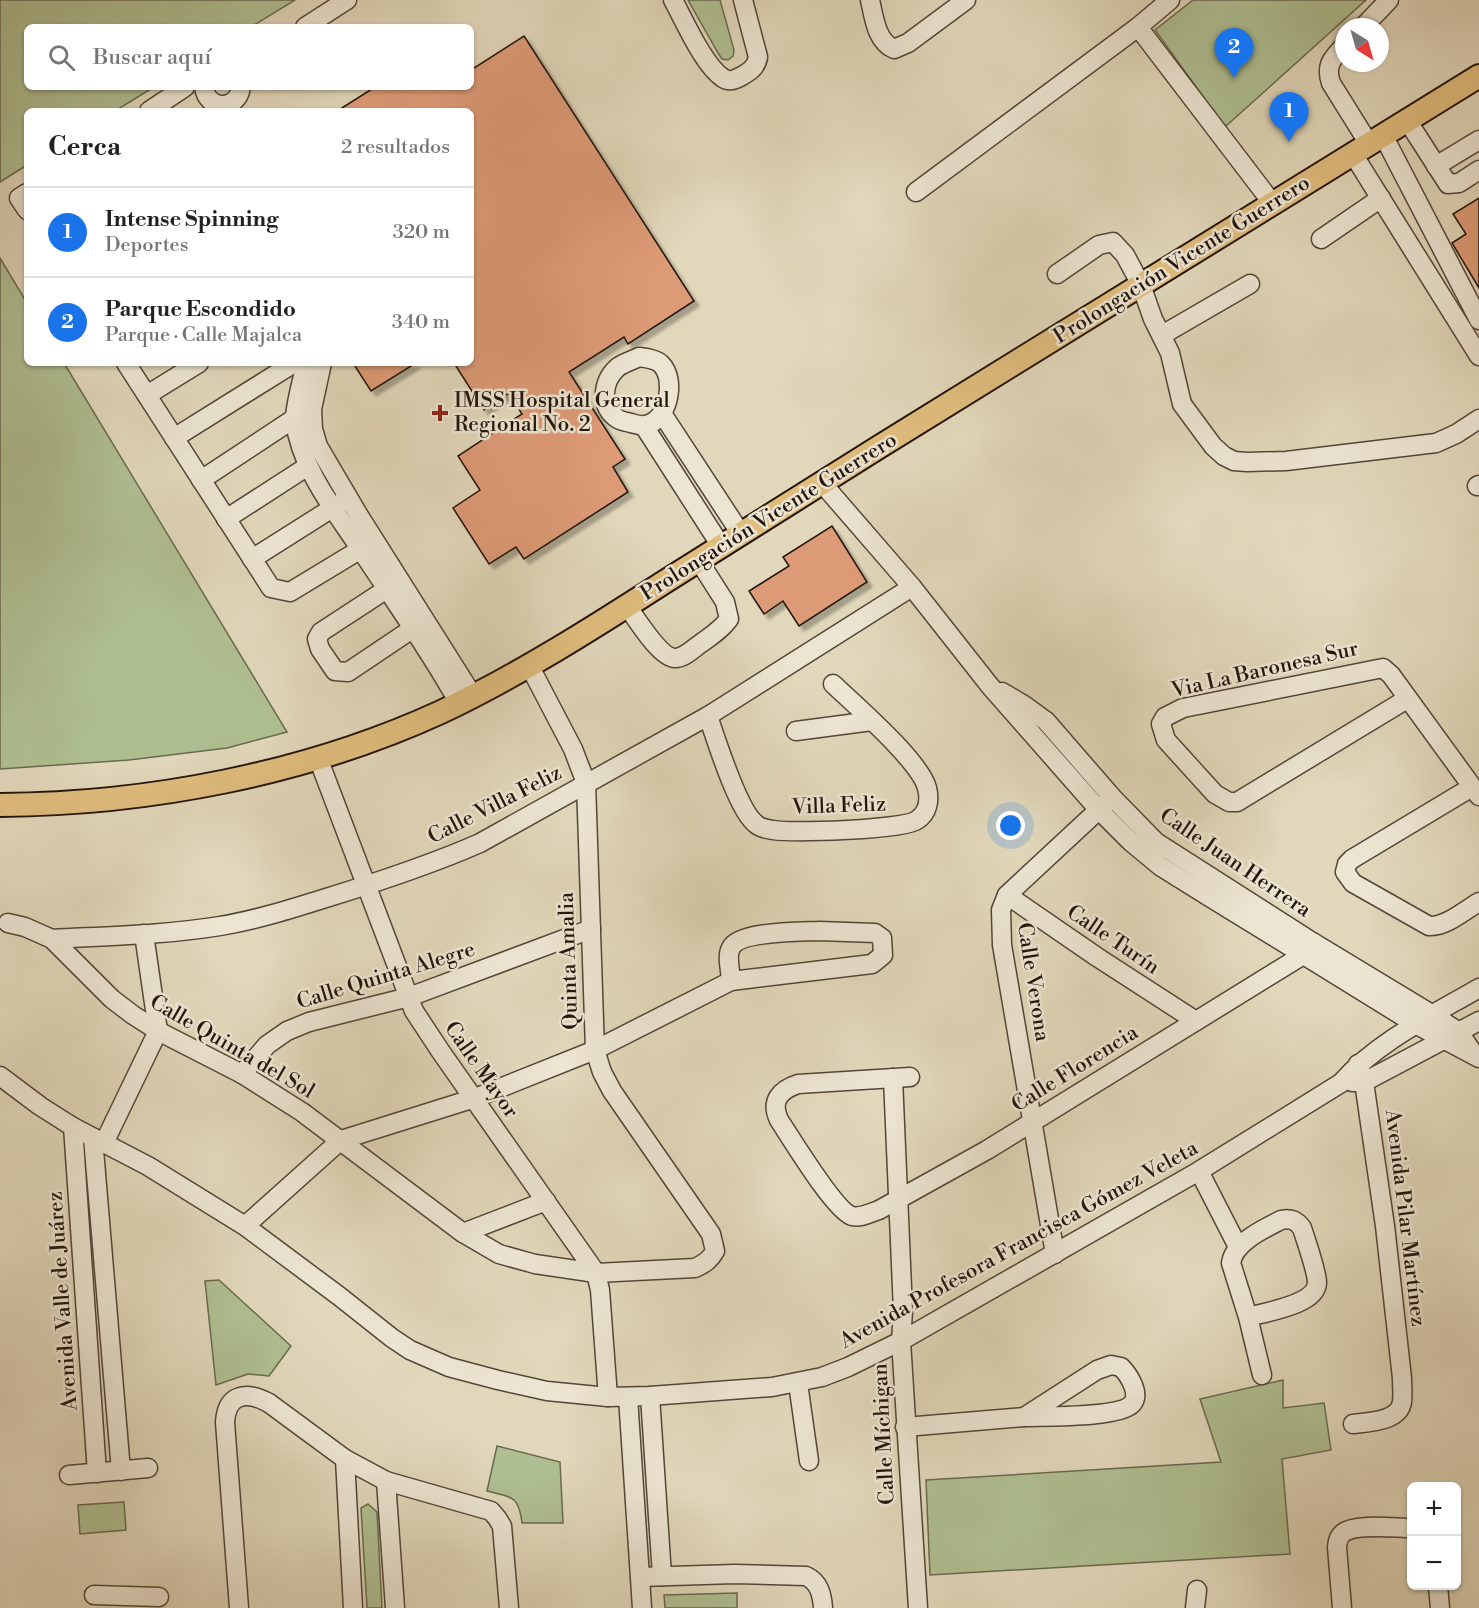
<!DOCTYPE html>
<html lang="es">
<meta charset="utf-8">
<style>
:root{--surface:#fff;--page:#f2f2f2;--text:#202124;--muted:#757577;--line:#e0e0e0;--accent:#1a73e8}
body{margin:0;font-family:"Libre Bodoni",serif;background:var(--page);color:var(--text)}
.controls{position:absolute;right:18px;bottom:18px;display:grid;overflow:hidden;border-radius:9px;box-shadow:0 2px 4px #0004}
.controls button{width:54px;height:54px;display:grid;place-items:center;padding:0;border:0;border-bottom:2px solid var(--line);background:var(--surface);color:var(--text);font:30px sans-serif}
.compass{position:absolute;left:1335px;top:18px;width:54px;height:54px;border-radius:50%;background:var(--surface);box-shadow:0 2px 4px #0004;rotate:143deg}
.you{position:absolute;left:1011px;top:826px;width:21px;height:21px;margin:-15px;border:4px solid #fff;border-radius:50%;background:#1a73e8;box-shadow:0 0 0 9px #1a73e833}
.badge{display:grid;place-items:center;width:39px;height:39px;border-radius:50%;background:var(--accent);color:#fff;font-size:20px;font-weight:700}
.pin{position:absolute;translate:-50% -50px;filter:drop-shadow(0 2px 3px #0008)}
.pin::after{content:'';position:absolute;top:32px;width:21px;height:18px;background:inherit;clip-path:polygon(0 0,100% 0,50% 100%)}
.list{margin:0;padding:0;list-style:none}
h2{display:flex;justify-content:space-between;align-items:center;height:78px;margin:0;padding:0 24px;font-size:26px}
h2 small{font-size:20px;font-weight:400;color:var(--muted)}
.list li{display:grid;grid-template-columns:39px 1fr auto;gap:18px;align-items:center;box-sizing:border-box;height:90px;padding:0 24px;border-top:2px solid var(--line)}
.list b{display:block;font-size:22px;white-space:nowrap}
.list p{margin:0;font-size:20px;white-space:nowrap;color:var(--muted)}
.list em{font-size:20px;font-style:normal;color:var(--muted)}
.icon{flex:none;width:33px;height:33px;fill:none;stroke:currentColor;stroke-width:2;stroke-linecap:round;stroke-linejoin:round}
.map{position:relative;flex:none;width:1479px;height:1608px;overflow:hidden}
.search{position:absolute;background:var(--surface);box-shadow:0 2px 4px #0004;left:24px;top:24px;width:450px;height:66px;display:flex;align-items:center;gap:15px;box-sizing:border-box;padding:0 21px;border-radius:9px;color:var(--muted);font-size:22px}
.panel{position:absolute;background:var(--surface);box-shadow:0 2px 4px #0004;left:24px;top:108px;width:450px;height:258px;border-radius:9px}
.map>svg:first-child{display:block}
.green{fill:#afbf92;stroke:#6a6a4f;stroke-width:1.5}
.building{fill:#dd9a76;stroke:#24150c;stroke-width:1.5;filter:url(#shadow)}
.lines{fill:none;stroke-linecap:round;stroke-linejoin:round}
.minor-casing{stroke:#534638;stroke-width:21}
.major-casing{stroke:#24150c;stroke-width:26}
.minor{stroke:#ece5d2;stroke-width:18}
.major{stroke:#e0bc7d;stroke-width:22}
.poi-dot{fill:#8f2418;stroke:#ece5d2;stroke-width:2}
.labels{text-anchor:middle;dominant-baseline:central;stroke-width:5;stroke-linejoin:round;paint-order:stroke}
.street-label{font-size:21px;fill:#24150c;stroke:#ece5d2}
.poi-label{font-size:21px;fill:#24150c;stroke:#ece5d2;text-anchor:start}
</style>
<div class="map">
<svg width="1479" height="1608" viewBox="0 0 1479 1608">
<defs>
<filter id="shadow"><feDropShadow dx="5" dy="5" stdDeviation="1.5" flood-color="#0004"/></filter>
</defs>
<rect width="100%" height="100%" fill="#e1d7ba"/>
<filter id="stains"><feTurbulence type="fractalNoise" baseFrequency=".00333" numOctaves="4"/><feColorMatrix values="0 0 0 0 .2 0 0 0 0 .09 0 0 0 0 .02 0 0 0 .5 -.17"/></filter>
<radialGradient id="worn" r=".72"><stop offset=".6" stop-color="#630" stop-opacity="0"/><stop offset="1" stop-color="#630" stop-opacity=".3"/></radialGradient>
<g class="green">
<polygon points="0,0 295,0 251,27 27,27 27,87 154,87 115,111 27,111 27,165 0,182"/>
<polygon points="688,0 720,0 734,50 733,56 728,60 722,59 718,53"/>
<polygon points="1193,0 1366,0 1225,127 1155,30"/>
<polygon points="0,258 27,303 27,363 64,363 287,732 227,748 129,760 0,769"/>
<polygon points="219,1280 291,1346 269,1376 248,1374 216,1385 205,1281"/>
<polygon points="1283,1380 1283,1408 1324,1403 1331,1450 1282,1459 1290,1554 930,1575 926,1480 1221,1462 1200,1399"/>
<path d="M 497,1446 L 560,1462 L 563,1523 L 522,1523 C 519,1495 511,1497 487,1491 Z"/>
<polygon points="124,1502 126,1530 80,1534 78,1505"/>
<polygon points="368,1504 377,1512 382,1608 367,1608 361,1508"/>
<polygon points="737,1593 737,1608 665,1608 664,1595"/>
</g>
<g class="building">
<polygon points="524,36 694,301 628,344 624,337 569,372 625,459 613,467 628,492 524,559 516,547 489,564 453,508 480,490 458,456 522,414 509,393 484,410 454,363 471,363 471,111 337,111 375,87 471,87 471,70"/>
<polygon points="1479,198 1479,288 1452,243 1466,234 1453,214"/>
<polygon points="353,363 416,363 371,391"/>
<polygon points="832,526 867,582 799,626 783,601 764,614 749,591 789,566 783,557"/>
</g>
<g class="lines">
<g class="minor-casing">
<g id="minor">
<path d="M 673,0 C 684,20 704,66 723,78 C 729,82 734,80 740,77 C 749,72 756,68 758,57 L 743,0"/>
<path d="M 870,0 C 874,17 876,41 894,49 L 908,43 L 966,0"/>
<polyline points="305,27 347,0"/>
<polyline points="1138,27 1273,204"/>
<polyline points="1363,27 1389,0"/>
<path d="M 1344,46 C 1332,59 1325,65 1331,83 L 1369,144"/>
<path d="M 204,87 C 207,111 238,111 241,87"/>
<polyline points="149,111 185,87"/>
<polyline points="1407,120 1448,184 1459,183 1479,170"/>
<polyline points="1383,135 1479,320"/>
<polyline points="1353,154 1479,356"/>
<polyline points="1436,166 1479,140"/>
<polyline points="916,192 1138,27 1170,0"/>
<polyline points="27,193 19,198 27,210"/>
<polyline points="1321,239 1381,198"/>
<polyline points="1057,274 1099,245 1113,242 1125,255 1141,285 1153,319 1170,353 1182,404 1213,446 1224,456 1234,461 1247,462 1286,461 1436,443 1456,434 1479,419"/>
<polyline points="1162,335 1250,284"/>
<path d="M 639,357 C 646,358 656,359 661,364 C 677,380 668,422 645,425 C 641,426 635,424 631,423 C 627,422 621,421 618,419 C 598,407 603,380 618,367 C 624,363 633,360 639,357 Z"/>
<polyline points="126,363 271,588 290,592 361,549"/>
<path d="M 306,363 C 303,378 294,408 295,421 C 301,470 337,513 363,553 C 396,603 430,651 459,703"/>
<polyline points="322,363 312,409 313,429 318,446 358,514 473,696"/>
<polyline points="147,395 199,363"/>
<polyline points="663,415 741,534"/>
<polyline points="644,426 721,546"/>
<polyline points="174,438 294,363"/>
<polyline points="201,480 295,418"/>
<polyline points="822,483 912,587 990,686 1099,810 1131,842 1160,866 1208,896 1417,1025 1479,1058"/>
<polyline points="1477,486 1479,485"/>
<polyline points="226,519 308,466"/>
<polyline points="252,559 342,502"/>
<polyline points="396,583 321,632 317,639 320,649 335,671 348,672 421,623"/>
<path d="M 627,606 C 636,618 660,658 675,658 C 684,658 693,649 700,644 C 711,636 721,630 729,619 L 725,602 L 699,561"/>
<polyline points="1002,692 1024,705 1046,721 1112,797 1156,842 1314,943 1433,1015 1459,1032 1473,1053"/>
<polyline points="1407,699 1237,802 1229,802 1215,794 1166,740 1161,724 1165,717 1183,708 1383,668 1391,675 1479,796"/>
<path d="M 708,716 C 716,739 738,811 756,824 C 760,828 767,829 773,830 C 793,833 904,830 917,820 C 928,813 930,800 927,788 C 920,761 855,705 833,684"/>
<polyline points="796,731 872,721"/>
<polyline points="318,758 414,1011 441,1052 596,1273 600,1290 608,1397"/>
<path d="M 1472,787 L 1352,859 L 1347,864 L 1345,872 L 1353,883 L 1429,926 C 1446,927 1465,910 1479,902"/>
<polyline points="1007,895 1097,957 1196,1021"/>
<path d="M 8,923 L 25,927 L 52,939 L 112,999 L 133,1015 L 158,1031 L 242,1074 L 302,1112 L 463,1233 L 499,1254 L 535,1264 L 596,1273 L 695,1268 C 704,1264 710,1260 715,1251 L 711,1234 L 612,1091 L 602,1072 L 595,1050 L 586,783 L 573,749 L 529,665"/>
<path d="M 819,931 L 875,933 L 882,938 L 883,955 L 872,964 L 731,981 C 731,972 726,956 731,948 C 739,931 801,932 819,931 Z"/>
<path d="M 52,939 C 108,936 164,935 220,926 C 256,920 291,909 326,898 C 378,882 430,865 480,843 L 708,716 L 912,587"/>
<polyline points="242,1074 267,1045 287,1031 309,1022 409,997 591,929"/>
<path d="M 0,1076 L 40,1106 L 73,1127 L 148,1166 L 245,1226 L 339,1296 L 392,1338 L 410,1350 L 449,1367 L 498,1380 L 547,1391 L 608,1397 L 650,1396 L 772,1387 L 822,1377 L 848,1367 L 901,1341 L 1199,1171 L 1341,1083 C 1377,1042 1431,1016 1479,988"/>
<path d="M 910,1077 L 798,1084 C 780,1090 770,1101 779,1120 C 791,1138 835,1211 852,1216 C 861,1218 870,1213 879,1210 L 987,1150 L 1295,960 L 1303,955 L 1314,943"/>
<polyline points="893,1078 903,1311 901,1341 918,1608"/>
<polyline points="1352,1082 1364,1082 1479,1021"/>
<polyline points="73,1127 97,1473"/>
<polyline points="93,1138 121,1471"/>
<polyline points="104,1143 158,1031 144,934"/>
<polyline points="1199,1171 1238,1247"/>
<polyline points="245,1226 341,1140 475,1098 595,1050 731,981"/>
<polyline points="463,1233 546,1201"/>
<polyline points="1055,1254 1002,945 1001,910 1007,895 1106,803"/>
<path d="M 1248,1317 C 1265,1312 1316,1305 1317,1283 C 1317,1271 1306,1241 1302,1228 C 1296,1220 1291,1218 1281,1220 C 1264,1229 1234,1242 1231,1263 L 1248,1317 L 1262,1375"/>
<path d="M 1111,1365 L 1121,1367 C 1129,1375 1141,1394 1132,1404 C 1119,1418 1044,1416 1024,1417 L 1097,1370 Z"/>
<polyline points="798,1383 809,1461"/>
<polyline points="650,1396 662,1576"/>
<polyline points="628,1397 642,1608"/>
<path d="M 1353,1424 C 1368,1422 1399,1422 1402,1402 C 1403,1395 1402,1386 1402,1378 L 1385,1226 L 1364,1082 L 1358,1064"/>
<polyline points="905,1427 1024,1417"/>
<polyline points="345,1459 353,1608"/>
<polyline points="69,1475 148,1468"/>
<polyline points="386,1481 395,1608"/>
<path d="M 640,1577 L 735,1574 L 806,1576 C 819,1582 822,1594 823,1608"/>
<polyline points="1438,1586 1440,1608"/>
<polyline points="94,1595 159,1597"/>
<path d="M 239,1608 L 225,1422 C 227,1393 247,1391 269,1403 L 345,1459 L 386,1481 L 491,1511 L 497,1518 L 502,1526 L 509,1608"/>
<polyline points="1195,1608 1197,1590"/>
<path d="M 1342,1608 L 1337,1547 C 1338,1541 1338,1537 1343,1533 C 1355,1523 1395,1528 1412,1528"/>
</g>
</g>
<g class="major-casing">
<path id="major" d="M 0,805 C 148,804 306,774 441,712 C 519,675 593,628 666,581 C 737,536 808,491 879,447 C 1079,323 1279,200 1479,76"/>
</g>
<use href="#minor" class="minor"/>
<use href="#major" class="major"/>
</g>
<path class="poi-dot" d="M437 404h6v6h6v6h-6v6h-6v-6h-6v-6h6z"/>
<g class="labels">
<g class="street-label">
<text transform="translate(1182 260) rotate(-32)">Prolongación Vicente Guerrero</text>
<text transform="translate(769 517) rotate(-32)">Prolongación Vicente Guerrero</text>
<text transform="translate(1265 670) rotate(-13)">Via La Baronesa Sur</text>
<text transform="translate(495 805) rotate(-27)">Calle Villa Feliz</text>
<text transform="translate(839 806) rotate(-2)">Villa Feliz</text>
<text transform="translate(1235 863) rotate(34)">Calle Juan Herrera</text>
<text transform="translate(1113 940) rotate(34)">Calle Turín</text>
<text transform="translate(569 961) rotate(-92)">Quinta Amalia</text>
<text transform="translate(386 976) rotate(-17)">Calle Quinta Alegre</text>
<text transform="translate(1033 982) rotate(81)">Calle Verona</text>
<text transform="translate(232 1047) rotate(30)">Calle Quinta del Sol</text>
<text transform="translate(1075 1069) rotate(-32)">Calle Florencia</text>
<text transform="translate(481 1070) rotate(55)">Calle Mayor</text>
<text transform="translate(1405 1218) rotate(83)">Avenida Pilar Martínez</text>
<text transform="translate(1019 1245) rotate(-29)">Avenida Profesora Francisca Gómez Veleta</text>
<text transform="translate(63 1301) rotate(-94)">Avenida Valle de Juárez</text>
<text transform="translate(884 1434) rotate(-93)">Calle Míchigan</text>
</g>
<g class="poi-label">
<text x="454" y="401">IMSS Hospital General<tspan x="454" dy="24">Regional No. 2</tspan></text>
</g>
</g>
<rect width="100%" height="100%" filter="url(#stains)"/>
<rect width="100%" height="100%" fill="url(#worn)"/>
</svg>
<div class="controls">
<button>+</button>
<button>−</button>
</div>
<svg class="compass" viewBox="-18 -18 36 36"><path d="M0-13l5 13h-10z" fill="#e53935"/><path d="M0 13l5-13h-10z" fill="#757577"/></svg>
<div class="you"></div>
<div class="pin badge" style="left:1289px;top:142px">1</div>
<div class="pin badge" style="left:1234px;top:78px">2</div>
<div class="search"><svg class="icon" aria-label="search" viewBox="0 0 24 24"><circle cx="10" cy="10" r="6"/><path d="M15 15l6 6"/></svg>Buscar aquí</div>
<section class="panel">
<h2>Cerca<small>2 resultados</small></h2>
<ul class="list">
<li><span class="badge">1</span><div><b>Intense Spinning</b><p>Deportes</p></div><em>320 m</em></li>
<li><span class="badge">2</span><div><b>Parque Escondido</b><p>Parque · Calle Majalca</p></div><em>340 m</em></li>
</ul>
</section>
</div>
